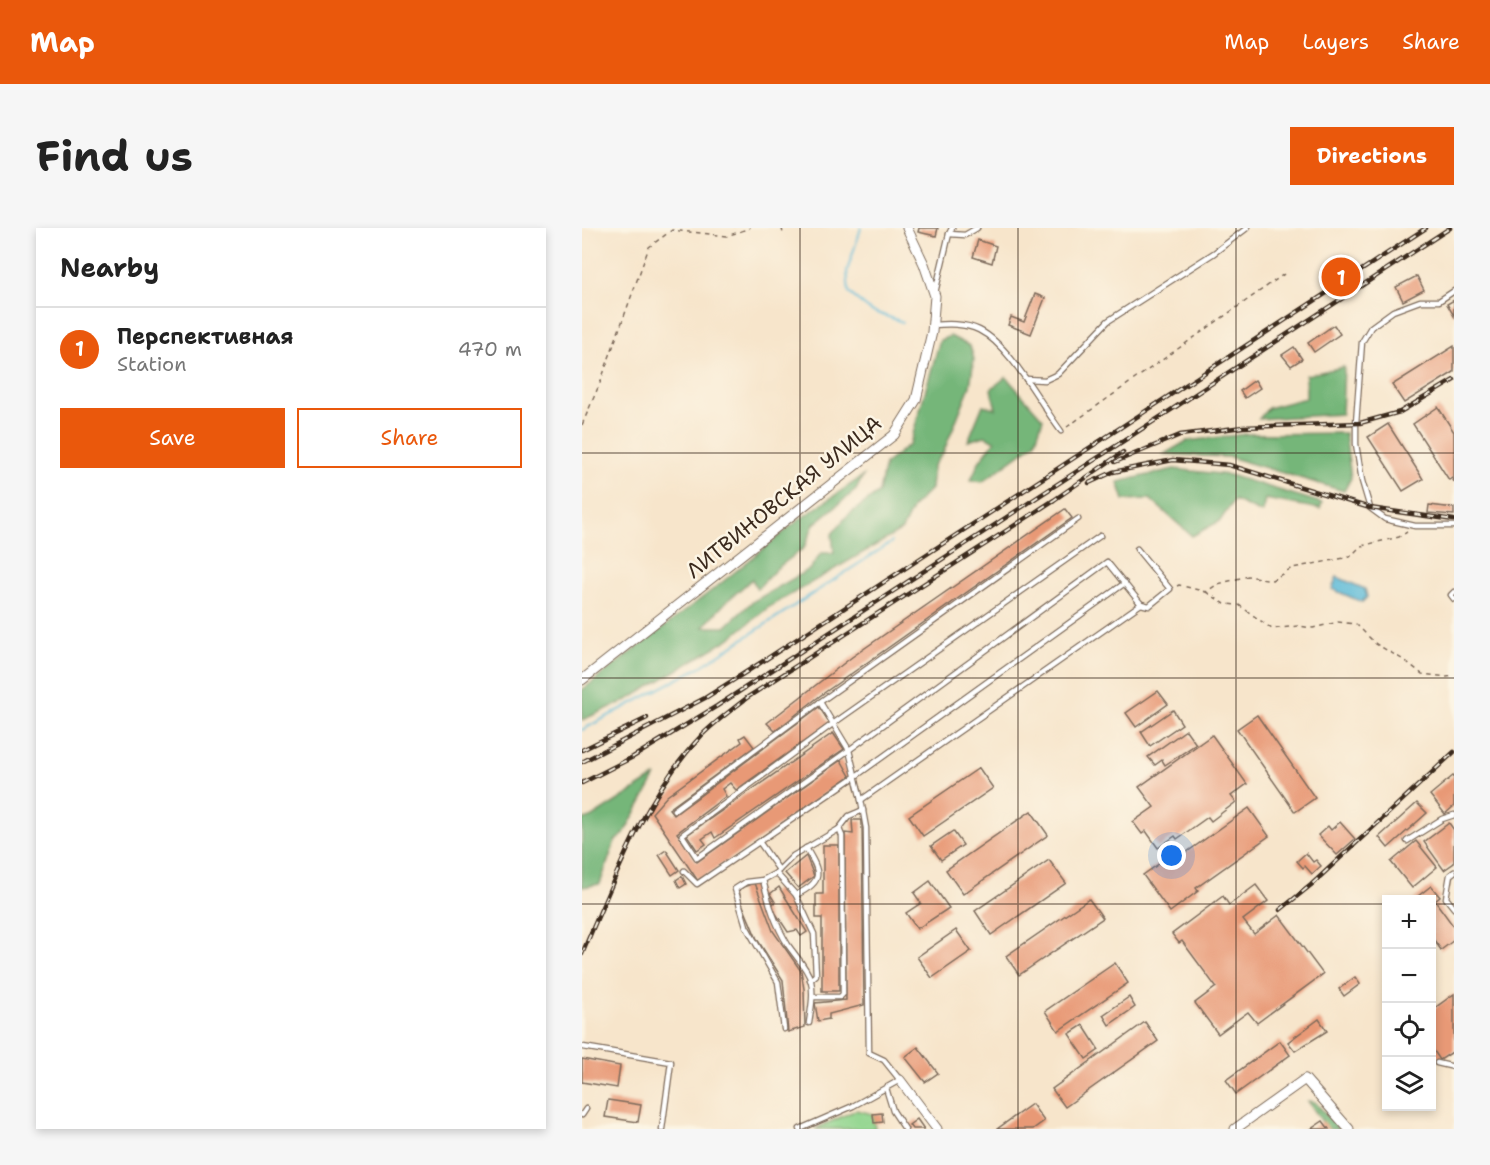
<!DOCTYPE html>
<meta charset="utf-8">
<style>
:root{--surface:#fff;--page:#f6f6f6;--text:#222;--muted:#767676;--line:#e0e0e0;--accent:#ea580c}
body{margin:0;font-family:"Shantell Sans",sans-serif;background:var(--page);color:var(--text)}
.controls{position:absolute;right:18px;bottom:18px;display:grid;overflow:hidden;border-radius:0px;box-shadow:0 3px 9px #0003}
.controls button{width:54px;height:54px;display:grid;place-items:center;padding:0;border:0;border-bottom:2px solid var(--line);background:var(--surface);color:var(--text);font:30px sans-serif}
.you{position:absolute;left:590px;top:628px;width:21px;height:21px;margin:-15px;border:4px solid #fff;border-radius:50%;background:#1a73e8;box-shadow:0 0 0 9px #1a73e833}
.badge{display:grid;place-items:center;width:39px;height:39px;border-radius:50%;background:var(--accent);color:#fff;font-size:20px;font-weight:700}
.pin{position:absolute;translate:-50% -50%;border:3px solid #fff;box-shadow:0 2px 6px #0006}
.list{margin:0;padding:0;list-style:none}
h2{display:flex;justify-content:space-between;align-items:center;height:78px;margin:0;padding:0 24px;font-size:26px}
h2 small{font-size:20px;font-weight:400;color:var(--muted)}
.list li{display:grid;grid-template-columns:39px 1fr auto;gap:18px;align-items:center;box-sizing:border-box;height:84px;padding:0 24px;border-top:2px solid var(--line)}
.list b{display:block;font-size:22px;white-space:nowrap}
.list p{margin:0;font-size:20px;white-space:nowrap;color:var(--muted)}
.list em{font-size:20px;font-style:normal;color:var(--muted)}
.actions{display:flex;gap:12px;padding:18px 24px}
.actions a{flex:1;padding:14px 0;border:2px solid var(--accent);border-radius:0px;text-align:center;font-size:21px;color:var(--accent)}
.actions .main{background:var(--accent);color:#fff}
.icon{flex:none;width:33px;height:33px;fill:none;stroke:currentColor;stroke-width:2;stroke-linecap:round;stroke-linejoin:round}
.map{position:relative;flex:none;width:872px;height:901px;overflow:hidden;border-radius:0px}
header{display:flex;align-items:center;gap:36px;box-sizing:border-box;height:84px;padding:0 30px;background:var(--accent);color:#fff}
header strong{font-size:28px}
nav{display:flex;gap:33px;margin-inline-start:auto;font-size:21px}
.intro{display:flex;align-items:center;justify-content:space-between;box-sizing:border-box;height:144px;padding:0 36px}
h1{margin:0;font-size:42px}
.button{padding:15px 27px;border-radius:0px;background:var(--accent);color:#fff;font-size:21px;font-weight:700}
main{display:flex;gap:36px;padding:0 36px}
aside{flex:1;background:var(--surface);border-radius:0px;box-shadow:0 3px 9px #0003}
.map>svg:first-child{display:block}
.green{fill:#91d58e;stroke:#668056;stroke-width:1.5}
.forest{fill:#74b679;stroke:#58704c;stroke-width:1.5}
.water{fill:#59b9d8;stroke:#4a727b;stroke-width:1.5}
.lines{fill:none;stroke-linecap:round;stroke-linejoin:round}
.stream{stroke:#59b9d8;stroke-width:2}
.building{fill:#e89976}
.service-casing{stroke:#7d6b5b;stroke-width:7}
.minor-casing{stroke:#7d6b5b;stroke-width:11}
.path{stroke:#7d6b5b;stroke-width:1.5;stroke-dasharray:4.5 4.5;stroke-linecap:butt}
.service{stroke:#fff;stroke-width:4.5}
.minor{stroke:#fff;stroke-width:9}
.rail-casing{stroke:#3b2a1e;stroke-width:4.5}
.rail{stroke:#fcf5e5;stroke-width:2;stroke-dasharray:7;stroke-linecap:butt}
.grid{fill:none;stroke:#3b2a1e;stroke-width:1.5;stroke-opacity:0.55}
.labels{text-anchor:middle;dominant-baseline:central;stroke-width:5;stroke-linejoin:round;paint-order:stroke}
.street-label{font-size:21px;fill:#3b2a1e;stroke:#fcf5e5}
</style>
<header>
<strong>Map</strong>
<nav><a>Map</a><a>Layers</a><a>Share</a></nav>
</header>
<div class="intro"><h1>Find us</h1><a class="button">Directions</a></div>
<main>
<aside>
<h2>Nearby<small></small></h2>
<ul class="list">
<li><span class="badge">1</span><div><b>Перспективная</b><p>Station</p></div><em>470 m</em></li>
</ul>
<div class="actions"><a class="main">Save</a><a>Share</a></div>
</aside>
<div class="map">
<svg width="872" height="901" viewBox="0 0 872 901">
<rect width="100%" height="100%" fill="#fcf5e5"/>
<filter id="ink" filterUnits="userSpaceOnUse"><feTurbulence type="fractalNoise" baseFrequency=".0167" numOctaves="2"/><feDisplacementMap in="SourceGraphic" scale="12" xChannelSelector="R" yChannelSelector="G"/><feConvolveMatrix kernelMatrix="1 2 1 2 8 2 1 2 1" color-interpolation-filters="sRGB"/></filter>
<filter id="wash" filterUnits="userSpaceOnUse"><feTurbulence type="fractalNoise" baseFrequency=".008" numOctaves="4" result="noise"/><feDisplacementMap in="SourceGraphic" scale="24" xChannelSelector="R" yChannelSelector="G"/><feGaussianBlur stdDeviation="1.35" result="paint"/><feColorMatrix in="noise" values="0 0 0 0 0 0 0 0 0 0 0 0 0 0 0 0 0 1.4 0 .05"/><feComposite in="paint" operator="in"/></filter>
<g filter="url(#wash)">
<rect width="100%" height="100%" fill="#f7e5cb"/>
<polygon class="green" points="274,882 291,886 293,901 233,901"/>
<g class="forest">
<polygon points="368,108 388,118 392,131 388,158 361,225 351,238 349,261 331,279 320,302 187,379 147,411 47,471 0,492 0,462 138,356 218,291 281,248 274,262 232,296 222,320 194,341 175,361 170,351 144,374 121,399 143,399 170,374 228,341 239,325 252,325 250,306 265,288 297,264 303,236 328,216 358,112"/>
<polygon points="762,139 760,186 677,191 686,180 724,170 724,147"/>
<polygon points="424,149 461,191 453,215 400,254 389,252 397,234 413,213 403,208 386,213 401,177 414,181 409,161"/>
<polygon points="763,205 769,250 762,263 647,229 582,226 605,213 665,206"/>
<polygon points="592,241 647,247 740,275 738,281 683,271 680,285 652,272 638,293 610,308 568,271 542,272 536,254"/>
<polygon points="74,548 41,607 33,613 18,656 0,659 0,591 7,591"/>
<polygon points="726,873 733,874 757,901 745,901"/>
</g>
<polygon class="water" points="755,349 783,361 785,369 780,374 750,361"/>
<g class="lines">
<g class="stream">
<polyline points="279,0 265,43 267,65 289,83 321,94"/>
<polyline points="0,502 118,439 310,314"/>
</g>
</g>
<g id="blocks">
<g class="building">
<polygon points="337,0 356,0 354,8 336,4"/>
<polygon points="396,12 414,18 410,35 391,29"/>
<polygon points="835,48 842,62 821,73 814,59"/>
<polygon points="453,66 463,70 449,106 426,97 429,89 442,94"/>
<polygon points="872,72 872,88 865,76"/>
<polygon points="752,97 758,106 732,124 726,115"/>
<polygon points="872,118 872,144 822,175 810,157"/>
<polygon points="712,119 720,131 709,138 700,127"/>
<polygon points="673,152 678,160 663,170 658,163"/>
<polygon points="856,179 872,204 872,254 870,250 867,252 831,196"/>
<polygon points="806,196 841,251 821,263 786,209"/>
<polygon points="847,277 872,280 872,287 846,285"/>
<polygon points="483,281 490,290 239,467 193,503 185,495 270,429"/>
<polygon points="576,463 586,476 554,499 544,485"/>
<polygon points="237,479 248,495 154,562 148,555 140,561 144,568 95,605 115,634 259,532 268,548 116,653 70,585 85,568 160,514 158,510 163,507 172,519 87,581 92,587"/>
<polygon points="591,482 600,496 568,518 559,504"/>
<polygon points="675,487 733,570 713,584 655,501"/>
<polygon points="604,502 614,516 583,537 580,532 573,537 566,529"/>
<polygon points="251,505 262,521 133,610 130,604 120,611 124,616 115,622 105,607"/>
<polygon points="630,507 665,556 649,568 654,574 629,593 626,589 595,611 593,608 576,620 564,603 560,606 551,594 572,579 557,559"/>
<polygon points="397,540 411,560 341,608 327,588"/>
<polygon points="872,547 872,578 863,586 848,567"/>
<polygon points="835,575 845,585 806,620 797,609"/>
<polygon points="667,580 687,608 614,660 616,663 588,684 561,647 584,631 588,636"/>
<polygon points="449,583 466,607 381,666 364,642"/>
<polygon points="270,592 280,592 282,777 247,786 247,791 236,793 233,775 264,772 263,605 271,606"/>
<polygon points="758,594 773,611 755,627 736,607 746,598 749,602"/>
<polygon points="867,595 872,602 872,635 862,642 842,614"/>
<polygon points="371,603 381,617 359,632 349,618"/>
<polygon points="834,613 855,639 830,660 809,634"/>
<polygon points="241,617 257,617 257,763 240,763 240,690 234,690 234,666 241,666"/>
<polygon points="84,622 97,642 90,647 77,627"/>
<polygon points="724,625 731,634 734,632 739,638 730,646 723,638 721,640 715,633"/>
<polygon points="224,628 232,648 216,660 203,645"/>
<polygon points="467,632 484,655 409,707 393,683"/>
<polygon points="100,648 104,656 98,660 94,652"/>
<polygon points="348,653 367,680 335,701 324,685 339,675 332,665"/>
<polygon points="173,655 191,703 219,743 222,761 223,799 206,804 201,752 175,711 159,673 157,661"/>
<polygon points="674,657 686,673 661,692 672,706 697,687 741,746 675,795 666,784 636,806 613,775 634,759 600,713 597,715 590,706 641,668 647,677"/>
<polygon points="849,658 858,669 853,673 872,699 872,712 859,722 850,709 850,672 831,672"/>
<polygon points="197,659 225,704 219,708 215,702 206,704 189,678 193,674 188,666"/>
<polygon points="507,671 521,690 437,747 424,728"/>
<polygon points="374,702 389,723 350,750 335,729"/>
<polygon points="533,735 546,755 476,803 463,783"/>
<polygon points="773,749 778,756 762,768 757,761"/>
<polygon points="872,766 872,823 858,832 850,820 850,782"/>
<polygon points="547,769 553,779 527,797 521,787"/>
<polygon points="737,791 745,803 713,823 706,814"/>
<polygon points="563,794 576,813 483,879 470,861"/>
<polygon points="501,797 517,822 504,831 487,806"/>
<polygon points="698,813 708,827 654,866 644,852"/>
<polygon points="336,819 356,845 343,854 323,829"/>
<polygon points="0,831 38,838 35,860 0,854"/>
<polygon points="26,872 59,877 56,894 23,889"/>
<polygon points="450,876 462,893 451,901 415,901"/>
<polygon points="300,885 301,894 292,895 291,886"/>
<polygon points="335,891 342,901 330,901 327,897"/>
<polygon points="741,893 747,901 729,901"/>
</g>
</g>
</g>
<g filter="url(#ink)">
<use href="#blocks" fill-opacity="0" stroke="#7d6b5b" stroke-width="1.5"/>
<g class="lines">
<g class="service-casing">
<g id="service">
<polyline points="367,6 383,7 395,0"/>
<polyline points="872,63 857,73 838,73 811,83 789,99 780,114 774,195 774,216 780,253 788,280 803,291 833,298 872,298"/>
<polyline points="353,65 367,6 370,0"/>
<path d="M 351,97 C 365,96 383,95 397,102 C 429,118 457,174 479,203"/>
<polyline points="444,151 463,152 476,146 526,93 632,25 665,0"/>
<polyline points="555,321 588,361 567,378 559,376"/>
<polyline points="872,364 869,367 872,371"/>
<polyline points="279,572 559,376 525,334 267,522 115,630 100,607 252,495 518,308"/>
<polyline points="92,582 238,474 496,291"/>
<polyline points="825,613 860,591 872,587"/>
<polyline points="178,615 197,642"/>
<polyline points="102,643 115,656 274,548 543,355"/>
<polyline points="872,644 868,647 864,670 872,680"/>
<polyline points="194,645 214,667 232,706 234,747 228,752"/>
<path d="M 181,652 C 187,676 193,696 206,717 C 214,729 225,739 229,753 C 232,767 229,781 227,795"/>
<path d="M 214,667 C 242,653 239,645 224,620"/>
<polyline points="231,769 258,769 261,766 260,608 257,601"/>
<polyline points="202,801 196,754 164,698 153,661 164,654 181,652 194,645 211,628 257,601 267,588 281,582"/>
<polyline points="1,819 89,834 80,901"/>
<polyline points="855,835 872,839"/>
<polyline points="304,860 311,883 323,901"/>
<polyline points="0,887 4,881"/>
<polyline points="218,901 271,878 318,852 302,832 287,825 284,600 279,572 267,522 238,474"/>
</g>
</g>
<g class="minor-casing">
<g id="minor">
<polyline points="0,452 312,207 334,172 350,104 353,68 342,36 325,0"/>
<polyline points="318,852 355,901"/>
<polyline points="653,901 723,851 767,901"/>
</g>
</g>
<g class="path">
<polyline points="200,0 201,6"/>
<polyline points="0,197 18,155 67,19 90,2 145,8 168,0"/>
<polyline points="485,199 705,44"/>
<polyline points="595,358 597,357 624,364 636,356 666,348 690,352 710,340 768,329 779,318 817,309 825,304"/>
<polyline points="624,364 643,376 657,377 690,401 717,398 731,400 756,394 774,396 794,416 825,434 840,446 865,449 872,448"/>
</g>
<use href="#service" class="service"/>
<use href="#minor" class="minor"/>
<g class="rail-casing">
<g id="rail">
<polyline points="533,234 598,207 661,199 778,195 818,184 872,152"/>
<polyline points="507,255 531,244 591,232 647,237 788,280 872,292"/>
<polyline points="0,522 65,490"/>
<polyline points="0,534 123,470 172,439 844,0"/>
<polyline points="0,555 51,529 135,478 868,0"/>
<polyline points="698,682 729,657 872,524"/>
<path d="M 0,726 C 34,648 61,570 120,507 C 134,493 151,481 166,469 L 472,272 L 541,224"/>
</g>
</g>
<use href="#rail" class="rail"/>
</g>
</g>
<path class="grid" d="M 218,0 L 218,901M 436,0 L 436,901M 654,0 L 654,901M 0,225 L 872,225M 0,450 L 872,450M 0,676 L 804,676M 850,676 L 872,676"/>
<g class="labels">
<g class="street-label">
<text transform="translate(202 269) rotate(-39)">ЛИТВИНОВСКАЯ УЛИЦА</text>
</g>
</g>
</svg>
<div class="controls">
<button>+</button>
<button>−</button>
<button><svg class="icon" aria-label="locate" viewBox="0 0 24 24"><circle cx="12" cy="12" r="6"/><path d="M12 2v4M12 18v4M2 12h4M18 12h4"/></svg></button>
<button><svg class="icon" aria-label="layers" viewBox="0 0 24 24"><path d="M12 4l9 5-9 5-9-5zM3 14l9 5 9-5"/></svg></button>
</div>
<div class="you"></div>
<div class="pin badge" style="left:759px;top:49px">1</div>
</div>
</main>
